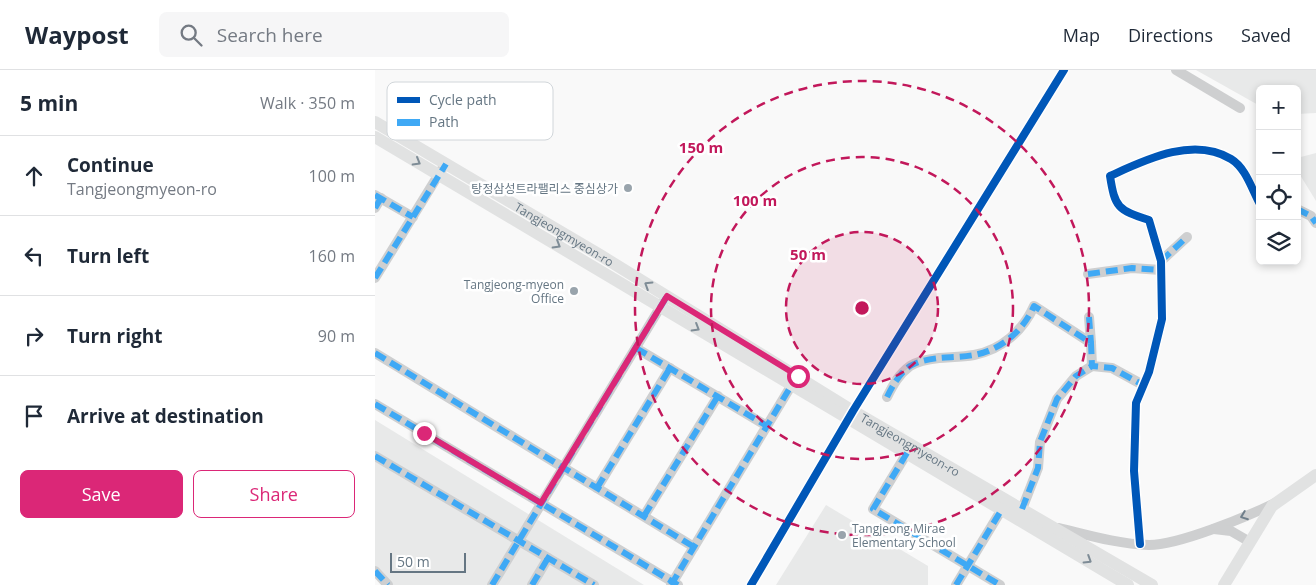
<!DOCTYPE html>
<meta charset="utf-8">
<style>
:root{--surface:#fff;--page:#f6f6f7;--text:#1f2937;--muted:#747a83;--line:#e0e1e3;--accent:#db2777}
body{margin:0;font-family:"Open Sans","Noto Sans KR",sans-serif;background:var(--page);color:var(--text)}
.controls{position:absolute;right:15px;top:15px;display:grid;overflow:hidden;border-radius:8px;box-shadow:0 2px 8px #0003}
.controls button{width:45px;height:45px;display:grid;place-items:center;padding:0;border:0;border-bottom:1px solid var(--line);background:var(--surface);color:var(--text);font:25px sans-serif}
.scale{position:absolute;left:15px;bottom:12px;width:76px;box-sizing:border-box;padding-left:5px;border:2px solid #657683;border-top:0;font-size:14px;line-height:18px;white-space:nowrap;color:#657683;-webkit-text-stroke:4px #fff;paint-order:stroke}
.stop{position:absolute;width:15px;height:15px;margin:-11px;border:4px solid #db2777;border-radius:50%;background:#fff}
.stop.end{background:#db2777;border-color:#fff;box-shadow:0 1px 5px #0008}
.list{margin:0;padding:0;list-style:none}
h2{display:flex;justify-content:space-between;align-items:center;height:65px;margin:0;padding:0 20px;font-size:21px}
h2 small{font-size:16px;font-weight:400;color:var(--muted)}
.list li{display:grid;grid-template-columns:32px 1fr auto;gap:15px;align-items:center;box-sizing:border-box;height:80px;padding:0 20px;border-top:1px solid var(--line)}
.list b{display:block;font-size:19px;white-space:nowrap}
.list p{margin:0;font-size:16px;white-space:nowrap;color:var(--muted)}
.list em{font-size:16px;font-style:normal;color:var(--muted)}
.actions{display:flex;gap:10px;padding:15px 20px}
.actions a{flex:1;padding:11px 0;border:1px solid var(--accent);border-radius:8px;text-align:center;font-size:18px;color:var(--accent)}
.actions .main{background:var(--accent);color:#fff}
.icon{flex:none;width:28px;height:28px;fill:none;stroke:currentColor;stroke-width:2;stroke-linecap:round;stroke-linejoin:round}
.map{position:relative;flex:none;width:941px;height:515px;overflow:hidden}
header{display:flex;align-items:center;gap:30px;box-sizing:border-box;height:70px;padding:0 25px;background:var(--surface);border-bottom:1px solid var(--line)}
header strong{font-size:24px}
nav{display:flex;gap:28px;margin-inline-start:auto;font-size:18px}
.search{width:350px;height:45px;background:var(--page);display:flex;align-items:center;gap:12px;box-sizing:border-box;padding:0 18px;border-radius:8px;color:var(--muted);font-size:19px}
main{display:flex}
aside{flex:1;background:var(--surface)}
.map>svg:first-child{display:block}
.built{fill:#e8e9e9}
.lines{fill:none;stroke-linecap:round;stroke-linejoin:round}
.minor{stroke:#cecfd0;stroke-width:10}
.major{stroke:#e1e2e2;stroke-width:12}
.quiet{stroke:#3fa9f5;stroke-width:6;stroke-dasharray:12 6;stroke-linecap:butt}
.cycleway-casing{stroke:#fff;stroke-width:11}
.cycleway{stroke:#0057b8;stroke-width:8}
.oneway{stroke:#7e8c96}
.oneway2{stroke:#707f8b}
.route{stroke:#db2777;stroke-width:6}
.ring{fill:none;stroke:#c2185b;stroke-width:2.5;stroke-dasharray:9 6}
.poi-dot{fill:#99a4ac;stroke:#fff;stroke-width:2}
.labels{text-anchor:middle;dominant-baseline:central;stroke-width:5;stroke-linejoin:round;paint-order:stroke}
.poi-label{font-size:12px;fill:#657683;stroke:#fff;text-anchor:end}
.street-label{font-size:12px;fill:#657683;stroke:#fff}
.key{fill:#fff;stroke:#d1d6da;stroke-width:1}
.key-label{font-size:14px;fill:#657683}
.centre{fill:#c2185b;stroke:#fff;stroke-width:2.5}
.ring-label{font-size:15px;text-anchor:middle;font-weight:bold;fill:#c2185b;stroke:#fff;stroke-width:5;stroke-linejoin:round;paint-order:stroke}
</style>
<header>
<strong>Waypost</strong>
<div class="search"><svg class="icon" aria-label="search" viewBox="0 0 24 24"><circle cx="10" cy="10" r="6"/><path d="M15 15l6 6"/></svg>Search here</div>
<nav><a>Map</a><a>Directions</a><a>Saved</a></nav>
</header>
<main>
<aside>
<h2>5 min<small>Walk · 350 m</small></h2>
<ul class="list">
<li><svg class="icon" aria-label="ahead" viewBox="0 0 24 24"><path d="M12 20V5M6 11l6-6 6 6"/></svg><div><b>Continue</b><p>Tangjeongmyeon-ro</p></div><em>100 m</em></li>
<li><svg class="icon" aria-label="left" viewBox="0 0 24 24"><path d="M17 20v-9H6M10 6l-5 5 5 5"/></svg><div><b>Turn left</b></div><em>160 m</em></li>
<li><svg class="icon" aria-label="right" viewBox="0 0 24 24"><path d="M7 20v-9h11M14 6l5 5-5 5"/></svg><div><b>Turn right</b></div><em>90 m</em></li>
<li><svg class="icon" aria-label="arrive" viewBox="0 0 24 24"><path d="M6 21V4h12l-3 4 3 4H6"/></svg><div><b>Arrive at destination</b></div></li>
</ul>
<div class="actions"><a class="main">Save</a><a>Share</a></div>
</aside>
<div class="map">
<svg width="941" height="515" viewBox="0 0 941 515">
<rect width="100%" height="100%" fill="#f9f9f9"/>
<g class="built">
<polygon points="821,0 941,0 941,43 922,44 922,19 885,19 885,36"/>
<polygon points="941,83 941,131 922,100 922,88"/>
<polygon points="0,350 269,515 16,515 0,499"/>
<polygon points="451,435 553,496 553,515 401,515"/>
</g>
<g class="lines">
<g class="minor">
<polyline points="801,0 865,38"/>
<polyline points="0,125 38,147"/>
<polyline points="0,138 6,128"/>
<polyline points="922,139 936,146 941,153"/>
<polyline points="786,191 812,167"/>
<polyline points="713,204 757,198 786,200"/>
<polyline points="0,208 67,99"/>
<polyline points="714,247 716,273"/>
<polyline points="261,278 392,356"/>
<polyline points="0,283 319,477"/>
<path d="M 512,327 C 518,315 524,304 535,296 C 543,291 555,289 564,288 C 576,287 588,287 599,285 C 626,280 648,261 659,236 L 716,273 L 717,296 L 737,298 L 768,315"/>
<polyline points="0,334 303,515"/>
<polyline points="532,383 498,439 625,515"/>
<polyline points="0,386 219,515"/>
<polyline points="222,418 295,298"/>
<polyline points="647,439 663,398 665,372 682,329 701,306 717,296"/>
<polyline points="269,446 343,326"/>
<path d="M 684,458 C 713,465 743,474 774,475 C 804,475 871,447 900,433"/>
<polyline points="839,459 856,461 875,472"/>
<path d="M 765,474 L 759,401 L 761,333 L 774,302 L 787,249 L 786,191 L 774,150 C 743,140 740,138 735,106 C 770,90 818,66 856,89 C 871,98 877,120 885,134"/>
<polyline points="0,501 13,515"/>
<polyline points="117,515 289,231"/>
<polyline points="157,515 173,488"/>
<polyline points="296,515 416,316"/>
<polyline points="376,515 478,341 689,0"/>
<polyline points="581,515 627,439"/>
</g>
<g class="major">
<path id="s1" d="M 0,52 L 225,185 L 478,341 L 777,515"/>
<polyline points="0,67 753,515"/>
<polyline points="849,515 897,436 941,405"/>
</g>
<g class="quiet">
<polyline points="0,125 38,147"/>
<polyline points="0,138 6,128"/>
<polyline points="922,139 936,146 941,153"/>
<polyline points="786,191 812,167"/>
<polyline points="713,204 757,198 786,200"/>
<polyline points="0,208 71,94"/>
<polyline points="714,247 716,273"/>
<polyline points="261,278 392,356"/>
<polyline points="0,283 319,477"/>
<path d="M 512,327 C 518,315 524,304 535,296 C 543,291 555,289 564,288 C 576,287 588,287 599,285 C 626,280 648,261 659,236 L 716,273 L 717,296 L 737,298 L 768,315"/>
<polyline points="0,334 303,515"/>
<polyline points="532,383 498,439 625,515"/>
<polyline points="0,386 219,515"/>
<polyline points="222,418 295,298"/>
<polyline points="647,439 663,398 665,372 682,329 701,306 717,296"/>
<polyline points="269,446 343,326"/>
<polyline points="0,501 13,515"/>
<polyline points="117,515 292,226"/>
<polyline points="157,515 173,488"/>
<polyline points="296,515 416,316"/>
<polyline points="581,515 627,439"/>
</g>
<g class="cycleway-casing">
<g id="cycleway">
<path d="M 765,474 L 759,401 L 761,333 L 774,302 L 787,249 L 786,191 L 774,150 C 743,140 740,138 735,106 C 770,90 818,66 856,89 C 871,98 877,120 885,134"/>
<polyline points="376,515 478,341 689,0"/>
</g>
</g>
<use href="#cycleway" class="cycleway"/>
</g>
<defs><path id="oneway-chevron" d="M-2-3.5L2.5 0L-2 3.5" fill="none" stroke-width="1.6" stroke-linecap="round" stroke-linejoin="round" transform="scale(1.25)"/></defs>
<g class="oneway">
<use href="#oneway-chevron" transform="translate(42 92) rotate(30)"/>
<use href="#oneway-chevron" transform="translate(182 175) rotate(31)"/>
<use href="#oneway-chevron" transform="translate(273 215) rotate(-148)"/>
<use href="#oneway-chevron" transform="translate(321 258) rotate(31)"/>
<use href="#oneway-chevron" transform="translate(713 490) rotate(32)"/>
</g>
<use class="oneway2" href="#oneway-chevron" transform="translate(869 446) rotate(159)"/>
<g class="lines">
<polyline class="route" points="49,363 166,433 292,226 423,306"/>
</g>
<circle cx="487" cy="238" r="76" fill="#c2185b" fill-opacity=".12"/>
<g class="ring">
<circle cx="487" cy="238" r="76"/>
<circle cx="487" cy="238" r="151"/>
<circle cx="487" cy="238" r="227"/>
</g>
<g class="poi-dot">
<circle cx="253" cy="118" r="5"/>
<circle cx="199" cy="221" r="5"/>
<circle cx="467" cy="465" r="5"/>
</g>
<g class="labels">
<g class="poi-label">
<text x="243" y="118">탕정삼성트라팰리스 중심상가</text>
<text x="189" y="214">Tangjeong-myeon<tspan x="189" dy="14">Office</tspan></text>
<text x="477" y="458" text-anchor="start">Tangjeong Mirae<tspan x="477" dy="14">Elementary School</tspan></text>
</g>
<g class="street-label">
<text stroke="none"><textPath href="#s1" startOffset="220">Tangjeongmyeon-ro</textPath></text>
<text stroke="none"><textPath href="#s1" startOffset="625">Tangjeongmyeon-ro</textPath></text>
</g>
</g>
<rect x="12" y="12" width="166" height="58" rx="8" class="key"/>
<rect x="22" y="27" width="23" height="6" fill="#0057b8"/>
<rect x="22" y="49" width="23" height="7" fill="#3fa9f5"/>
<g class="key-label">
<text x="54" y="35">Cycle path</text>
<text x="54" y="57">Path</text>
</g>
<circle cx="487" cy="238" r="8" class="centre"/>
<g class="ring-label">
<text x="326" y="83">150 m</text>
<text x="380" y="136">100 m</text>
<text x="433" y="190">50 m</text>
</g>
</svg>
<div class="controls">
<button>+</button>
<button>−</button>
<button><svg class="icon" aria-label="locate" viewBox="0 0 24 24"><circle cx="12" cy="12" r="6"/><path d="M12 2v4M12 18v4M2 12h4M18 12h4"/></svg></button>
<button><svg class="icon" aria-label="layers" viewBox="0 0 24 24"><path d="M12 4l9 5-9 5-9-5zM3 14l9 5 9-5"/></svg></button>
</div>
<div class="scale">50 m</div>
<div class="stop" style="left:423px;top:306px"></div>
<div class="stop end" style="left:49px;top:363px"></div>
</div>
</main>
